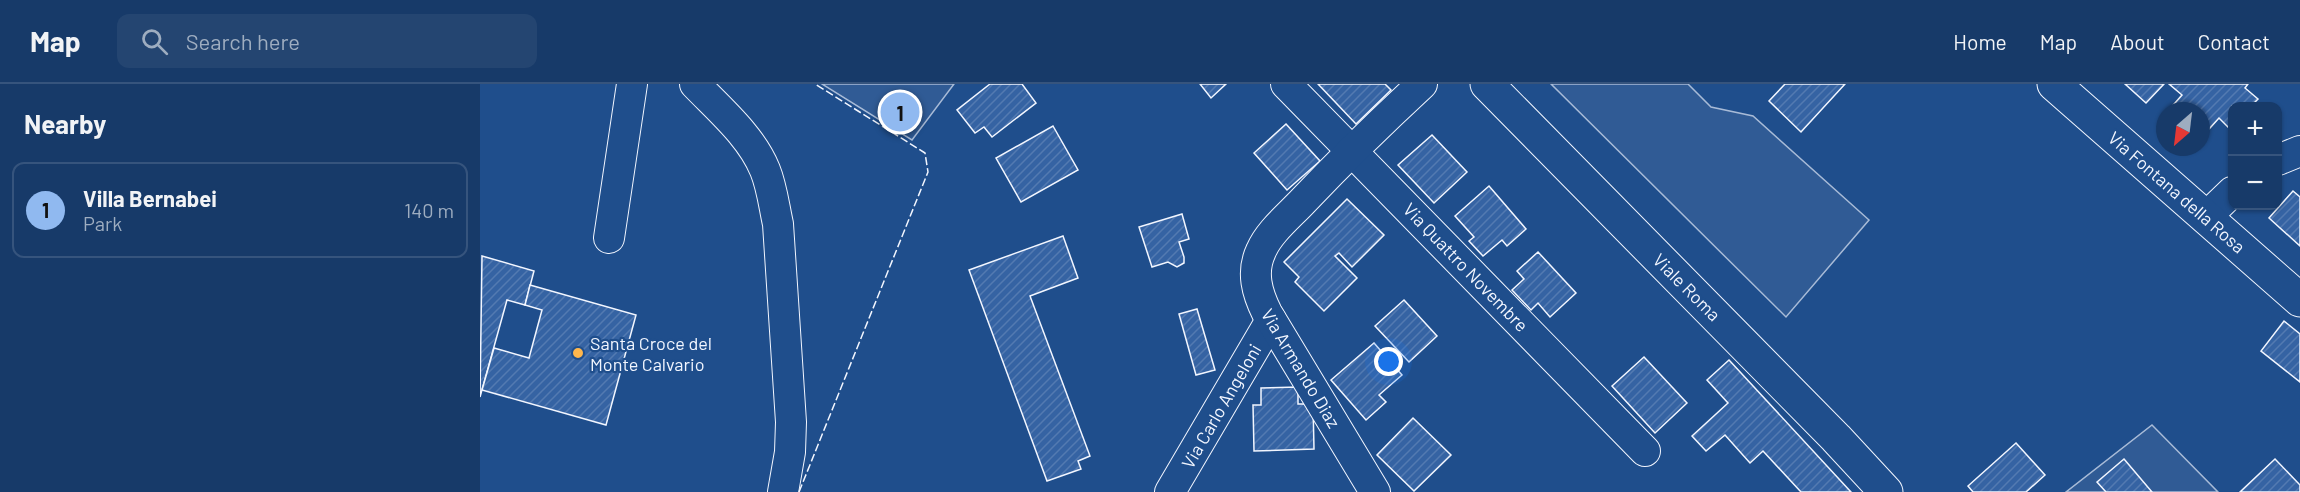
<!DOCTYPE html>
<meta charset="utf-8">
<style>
:root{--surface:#173a69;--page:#244571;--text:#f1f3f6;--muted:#9eadc0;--line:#36547d;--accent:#90b9f0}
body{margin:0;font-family:Barlow,sans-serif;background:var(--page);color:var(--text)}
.controls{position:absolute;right:18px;top:18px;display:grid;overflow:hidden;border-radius:12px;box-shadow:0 2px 4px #0004}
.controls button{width:54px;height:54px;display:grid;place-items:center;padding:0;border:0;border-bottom:2px solid var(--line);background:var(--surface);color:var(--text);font:30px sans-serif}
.compass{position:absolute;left:1676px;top:18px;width:54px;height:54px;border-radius:50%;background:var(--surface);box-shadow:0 2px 4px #0004;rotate:208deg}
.you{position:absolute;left:909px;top:278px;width:21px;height:21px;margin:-15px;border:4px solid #fff;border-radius:50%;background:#1a73e8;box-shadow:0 0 0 9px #1a73e833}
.badge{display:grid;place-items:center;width:39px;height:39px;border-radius:50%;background:var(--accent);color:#111;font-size:20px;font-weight:700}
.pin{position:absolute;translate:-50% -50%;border:3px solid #fff;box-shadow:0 2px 6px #0006}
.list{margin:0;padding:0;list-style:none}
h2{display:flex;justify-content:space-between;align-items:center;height:78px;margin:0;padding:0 24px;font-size:26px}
h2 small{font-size:20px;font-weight:400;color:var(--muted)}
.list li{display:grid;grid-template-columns:39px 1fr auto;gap:18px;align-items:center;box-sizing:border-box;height:96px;margin:0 12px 12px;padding:0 12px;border:2px solid var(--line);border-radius:12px}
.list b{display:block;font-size:22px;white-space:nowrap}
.list p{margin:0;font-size:20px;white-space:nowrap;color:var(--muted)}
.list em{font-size:20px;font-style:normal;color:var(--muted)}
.icon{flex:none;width:33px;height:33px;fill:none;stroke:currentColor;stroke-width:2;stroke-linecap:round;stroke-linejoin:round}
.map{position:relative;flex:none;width:1820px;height:408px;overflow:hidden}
header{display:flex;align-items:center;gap:36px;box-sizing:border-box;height:84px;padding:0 30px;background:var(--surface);border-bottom:2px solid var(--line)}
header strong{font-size:28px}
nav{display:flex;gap:33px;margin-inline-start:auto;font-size:21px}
.search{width:420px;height:54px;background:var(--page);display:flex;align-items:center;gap:15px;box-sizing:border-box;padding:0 21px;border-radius:12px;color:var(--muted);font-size:22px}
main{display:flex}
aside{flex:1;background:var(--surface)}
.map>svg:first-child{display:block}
.green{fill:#305b95;stroke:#a8bbd7;stroke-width:1.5}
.building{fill:url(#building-hatch);stroke:#f2f6ff;stroke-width:1.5}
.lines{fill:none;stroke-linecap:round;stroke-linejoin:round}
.minor-casing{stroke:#f2f6ff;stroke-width:32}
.major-casing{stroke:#f2f6ff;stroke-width:35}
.minor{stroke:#1f4e8c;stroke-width:30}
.major{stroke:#1f4e8c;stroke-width:33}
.fence{stroke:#f2f6ff;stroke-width:1.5;stroke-dasharray:8 3;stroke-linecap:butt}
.poi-dot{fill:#ffb74d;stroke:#1f4e8c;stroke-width:2}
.labels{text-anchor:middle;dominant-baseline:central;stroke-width:4.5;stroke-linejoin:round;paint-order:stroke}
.street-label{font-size:18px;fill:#f2f6ff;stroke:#1f4e8c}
.poi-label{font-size:18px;fill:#f2f6ff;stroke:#1f4e8c;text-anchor:start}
</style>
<header>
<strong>Map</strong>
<div class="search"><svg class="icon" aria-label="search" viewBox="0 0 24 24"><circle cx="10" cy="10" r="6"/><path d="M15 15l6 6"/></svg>Search here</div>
<nav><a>Home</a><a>Map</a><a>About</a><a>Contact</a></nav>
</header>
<main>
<aside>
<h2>Nearby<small></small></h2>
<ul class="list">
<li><span class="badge">1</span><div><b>Villa Bernabei</b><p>Park</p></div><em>140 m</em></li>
</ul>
</aside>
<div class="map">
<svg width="1820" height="408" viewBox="0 0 1820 408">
<defs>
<pattern id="building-hatch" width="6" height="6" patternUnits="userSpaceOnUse" patternTransform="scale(1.5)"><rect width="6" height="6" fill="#3563a3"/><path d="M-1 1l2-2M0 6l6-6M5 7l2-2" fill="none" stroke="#537ab1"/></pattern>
</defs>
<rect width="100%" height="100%" fill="#1f4e8c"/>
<g class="green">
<polygon points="342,0 474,0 432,56"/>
<polygon points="1071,0 1208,0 1231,23 1273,32 1389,136 1306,233"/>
<polygon points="1672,341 1738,408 1586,408"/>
</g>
<g class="building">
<polygon points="510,0 542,0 556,19 512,53 504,43 495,49 477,26"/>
<polygon points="720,0 746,0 731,14"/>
<polygon points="838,0 905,0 911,6 876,40"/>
<polygon points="1305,0 1365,0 1321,48 1289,17"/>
<polygon points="1645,0 1684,0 1666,19"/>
<polygon points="1689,0 1768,0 1765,4 1778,15 1771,22 1752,22 1751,46 1739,34 1721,54 1721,27 1688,27 1702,11"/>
<polygon points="806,40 840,77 807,106 774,69"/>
<polygon points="573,42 598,86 541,118 516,74"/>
<polygon points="952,51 987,88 954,119 918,81"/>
<polygon points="1009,102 1046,145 1027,162 1022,156 1003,172 989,157 994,153 975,132"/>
<polygon points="1813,107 1820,113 1820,162 1789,134"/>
<polygon points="867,115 904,151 872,183 859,169 855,172 877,194 844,227 815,198 819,193 804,178"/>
<polygon points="702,130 709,155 699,158 704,173 704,179 697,183 688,178 672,183 659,143"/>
<polygon points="583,152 598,194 550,212 610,372 598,377 601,385 567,397 489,186"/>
<polygon points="1058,168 1096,209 1070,233 1058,219 1051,226 1032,206 1044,195 1037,187"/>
<polygon points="2,172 54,187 45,221 27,216 0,313"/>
<polygon points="50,201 156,231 126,341 2,306 14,264 49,274 62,226 45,221"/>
<polygon points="924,216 957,252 929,278 895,242"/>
<polygon points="717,225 735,286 716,291 699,230"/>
<polygon points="1804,237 1820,250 1820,298 1781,267"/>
<polygon points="894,259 922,291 899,311 906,318 886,336 851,296"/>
<polygon points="1164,273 1207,319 1175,349 1132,302"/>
<polygon points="1249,276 1371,408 1321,408 1283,367 1270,379 1245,351 1226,367 1212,352 1248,319 1227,296"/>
<polygon points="818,303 818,320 833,320 834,365 774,367 773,321 781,321 781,304"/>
<polygon points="933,334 971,371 934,407 897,371"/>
<polygon points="1536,359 1565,391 1546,408 1493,408 1488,402"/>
<polygon points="1644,375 1672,408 1626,408 1617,398"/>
<polygon points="1795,375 1820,401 1820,408 1760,408"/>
</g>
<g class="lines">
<g class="minor-casing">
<g id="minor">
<path d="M 215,0 C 240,26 271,52 285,86 C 292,103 294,122 298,140 L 311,338 L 310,368 L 303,408"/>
<polyline points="806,0 1165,367"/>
<polyline points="1798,76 1820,67"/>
<polyline points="1725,134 1752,108"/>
<polyline points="129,154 152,0"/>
<polyline points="690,408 791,236"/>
<path d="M 895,408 L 787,229 C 777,209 771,188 781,167 C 789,148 809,132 823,117 C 861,77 901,38 942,0"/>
</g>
</g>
<g class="major-casing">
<g id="major">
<polyline points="1007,0 1356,354 1406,408"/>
<polyline points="1574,0 1820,216"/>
</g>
</g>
<use href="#minor" class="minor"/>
<use href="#major" class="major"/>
<polyline class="fence" points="319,408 448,88 445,69 335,0"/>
</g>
<circle class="poi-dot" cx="98" cy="269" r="6"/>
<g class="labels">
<g class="street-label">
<text transform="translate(1697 108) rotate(41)">Via Fontana della Rosa</text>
<text transform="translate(986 183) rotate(46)">Via Quattro Novembre</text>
<text transform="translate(1207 203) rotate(45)">Viale Roma</text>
<text transform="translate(821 284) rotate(59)">Via Armando Diaz</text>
<text transform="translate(741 322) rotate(-60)">Via Carlo Angeloni</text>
</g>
<g class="poi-label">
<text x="110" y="259">Santa Croce del<tspan x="110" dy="21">Monte Calvario</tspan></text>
</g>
</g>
</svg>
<div class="controls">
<button>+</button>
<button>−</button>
</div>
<svg class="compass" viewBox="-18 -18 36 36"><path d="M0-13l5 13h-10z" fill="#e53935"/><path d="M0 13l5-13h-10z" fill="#9eadc0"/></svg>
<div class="you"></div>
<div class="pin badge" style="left:420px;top:28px">1</div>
</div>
</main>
